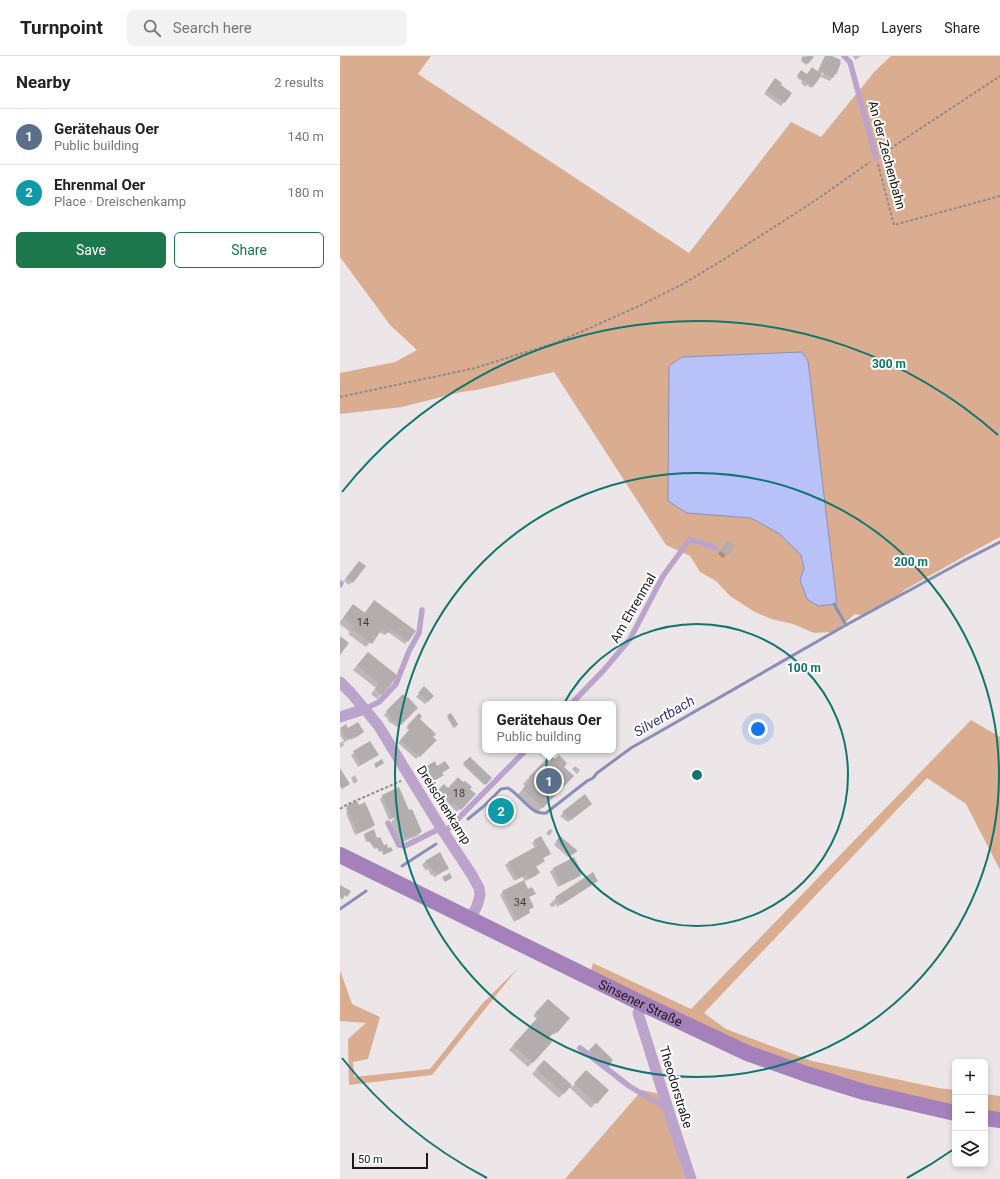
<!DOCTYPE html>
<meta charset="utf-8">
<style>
:root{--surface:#fff;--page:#f2f2f2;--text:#222;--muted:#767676;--line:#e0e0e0;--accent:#1c774d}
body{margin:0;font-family:Roboto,sans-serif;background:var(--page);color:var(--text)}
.controls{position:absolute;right:12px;bottom:12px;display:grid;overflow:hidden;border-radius:6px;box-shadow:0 2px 6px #0003}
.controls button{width:36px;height:36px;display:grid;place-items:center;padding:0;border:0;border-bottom:1px solid var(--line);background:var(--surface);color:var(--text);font:20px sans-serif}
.scale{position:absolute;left:12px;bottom:10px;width:76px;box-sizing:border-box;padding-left:4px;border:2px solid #1a1819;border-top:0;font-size:11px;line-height:14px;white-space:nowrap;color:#1a1819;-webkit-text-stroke:3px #fff;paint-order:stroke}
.you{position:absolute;left:418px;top:673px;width:14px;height:14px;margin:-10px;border:3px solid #fff;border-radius:50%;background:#1a73e8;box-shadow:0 0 0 6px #1a73e833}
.badge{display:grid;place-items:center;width:26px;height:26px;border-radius:50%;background:var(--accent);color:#fff;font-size:13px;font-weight:700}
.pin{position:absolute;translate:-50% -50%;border:2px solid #fff;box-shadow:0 1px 4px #0006}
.popup{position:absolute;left:142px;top:645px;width:134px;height:52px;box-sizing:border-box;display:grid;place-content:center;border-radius:6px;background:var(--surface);filter:drop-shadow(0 1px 3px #0005);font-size:13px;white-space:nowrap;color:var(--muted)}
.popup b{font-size:15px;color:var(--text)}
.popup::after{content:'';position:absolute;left:50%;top:100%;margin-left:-8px;border:8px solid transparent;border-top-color:var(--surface)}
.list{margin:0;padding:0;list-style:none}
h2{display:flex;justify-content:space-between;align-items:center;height:52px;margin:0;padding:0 16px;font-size:17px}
h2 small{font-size:13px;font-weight:400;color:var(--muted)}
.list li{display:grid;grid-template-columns:26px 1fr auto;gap:12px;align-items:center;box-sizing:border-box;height:56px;padding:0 16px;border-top:1px solid var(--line)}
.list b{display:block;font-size:15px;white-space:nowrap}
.list p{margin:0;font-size:13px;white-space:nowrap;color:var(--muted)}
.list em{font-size:13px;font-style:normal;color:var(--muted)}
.actions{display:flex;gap:8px;padding:12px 16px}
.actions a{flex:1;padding:9px 0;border:1px solid var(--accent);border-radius:6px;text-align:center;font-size:14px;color:var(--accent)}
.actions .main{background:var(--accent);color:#fff}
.icon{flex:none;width:22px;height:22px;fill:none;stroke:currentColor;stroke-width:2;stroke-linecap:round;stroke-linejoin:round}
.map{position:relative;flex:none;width:660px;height:1123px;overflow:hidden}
header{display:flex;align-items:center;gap:24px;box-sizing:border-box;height:56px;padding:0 20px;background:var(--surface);border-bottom:1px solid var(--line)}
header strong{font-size:19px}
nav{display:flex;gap:22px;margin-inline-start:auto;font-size:14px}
.search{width:280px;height:36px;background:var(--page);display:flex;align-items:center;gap:10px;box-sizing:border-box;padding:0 14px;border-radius:6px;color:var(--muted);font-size:15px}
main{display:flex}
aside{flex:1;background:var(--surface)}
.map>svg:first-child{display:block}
.green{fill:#dbad90;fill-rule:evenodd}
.water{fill:#b8c2f9;stroke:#898fb6}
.shadow{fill:#0003}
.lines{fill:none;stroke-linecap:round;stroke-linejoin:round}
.stream{stroke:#898fb6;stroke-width:3}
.building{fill:#b4adad}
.path{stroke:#8e8a8c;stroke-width:2;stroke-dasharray:3 2;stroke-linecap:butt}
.lane{stroke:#bba3cc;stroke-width:5.5}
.street{stroke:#bba3cc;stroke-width:11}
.secondary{stroke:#a581bc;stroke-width:16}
.ring{fill:none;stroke:#0f766e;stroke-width:2}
.labels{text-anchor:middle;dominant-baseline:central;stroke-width:4;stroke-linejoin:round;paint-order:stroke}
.number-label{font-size:11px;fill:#403d3e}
.street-label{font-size:13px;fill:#1a1819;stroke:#fff}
.water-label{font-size:14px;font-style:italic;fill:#343879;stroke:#fff}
.centre{fill:#0f766e;stroke:#fff;stroke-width:2}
.ring-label{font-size:12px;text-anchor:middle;font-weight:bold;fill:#0f766e;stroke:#fff;stroke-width:4;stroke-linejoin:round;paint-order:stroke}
</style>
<header>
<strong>Turnpoint</strong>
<div class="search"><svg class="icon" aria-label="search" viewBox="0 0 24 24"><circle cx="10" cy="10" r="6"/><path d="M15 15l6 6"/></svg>Search here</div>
<nav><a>Map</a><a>Layers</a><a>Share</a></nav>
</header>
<main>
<aside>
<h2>Nearby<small>2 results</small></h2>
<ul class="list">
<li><span class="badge" style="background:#5c6f8a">1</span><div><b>Gerätehaus Oer</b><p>Public building</p></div><em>140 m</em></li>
<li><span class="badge" style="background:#0f9aa8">2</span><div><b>Ehrenmal Oer</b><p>Place · Dreischenkamp</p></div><em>180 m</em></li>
</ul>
<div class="actions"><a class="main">Save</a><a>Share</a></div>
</aside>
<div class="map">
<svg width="660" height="1123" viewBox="0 0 660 1123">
<rect width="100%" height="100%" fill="#ece6e9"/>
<g class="green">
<path d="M 0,0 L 91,0 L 78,18 L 349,197 L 451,66 L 481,81 L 535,15 L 551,0 L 660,0 L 660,481 L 632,496 L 566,533 L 548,547 L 541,550 L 525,560 L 515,558 L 499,572 L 492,576 L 474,577 L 453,568 L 431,563 L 413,555 L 390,540 L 376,525 L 360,516 L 350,500 L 326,489 L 214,316 L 137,334 L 121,336 L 62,351 L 0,358 L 0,317 L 55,306 L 77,294 L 50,269 L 0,201 ZM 462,296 L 468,305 L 497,548 L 460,524 L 464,512 L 461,499 L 440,478 L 411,462 Z"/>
<polygon points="631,664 660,681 660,814 626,748 587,722 364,957 386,973 472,1005 598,1032 615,1034 615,1051 514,1027 406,991 251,915 253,907 351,953"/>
<polygon points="178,912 92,1019 9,1029 8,983 26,967 0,965 0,914 12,948 40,961 28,1003 13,1006 14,1021 90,1013 141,949"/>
<polygon points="302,1034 319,1038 345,1123 225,1123"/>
<polygon points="645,1038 660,1040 660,1059 645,1056"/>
</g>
<polygon class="water" points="462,296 468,305 497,548 478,550 467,543 460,524 464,512 461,499 440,478 411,462 347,457 328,445 329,310 342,301"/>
<g class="shadow">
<polygon points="468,0 472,1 466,9 461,5 464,1 466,2"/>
<polygon points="485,0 489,0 499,4 492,22 490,25 481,21 484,17 483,16 471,32 467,29 465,31 461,27 462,25 457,22 460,16 467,19 477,16"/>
<polygon points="513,0 521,0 515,4"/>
<polygon points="435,23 439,29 451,37 441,50 424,38"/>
<polygon points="385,488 394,490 383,502 378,498"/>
<polygon points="16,509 12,526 9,529 4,525"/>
<polygon points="32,548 75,575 65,588 48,576 45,579 39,576 26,591 8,578 10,576 0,568 0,566 9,554 24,557"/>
<polygon points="28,597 56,620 37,643 31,638 36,632 13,614"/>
<polygon points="84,632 93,640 85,648 76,641"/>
<polygon points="63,639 76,652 57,671 47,664 48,663 44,659"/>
<polygon points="79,659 79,663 95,684 76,703 58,687 70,675 66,672"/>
<polygon points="108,660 117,668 113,672 107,661"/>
<polygon points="1,673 8,673 20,678 11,684 10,683 3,687 4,689 0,692 0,687 4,685 0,679"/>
<polygon points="30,686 37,699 18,711 11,699"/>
<polygon points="210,700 232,720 196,758 177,740 185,730 183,728"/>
<polygon points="130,702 151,722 144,729 123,709"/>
<polygon points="235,710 240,714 237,718 232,713"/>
<polygon points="83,714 101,717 102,719 88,729 80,716"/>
<polygon points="15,719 18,725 14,728 11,722"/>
<polygon points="104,729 108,733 129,733 134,738 117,756 110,749 109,751 107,748 108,747 101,740 103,738 98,734"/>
<polygon points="59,733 68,754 81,776 77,780 60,787 51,766 56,761 49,764 40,743 42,740"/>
<polygon points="245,740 248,751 228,766 220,760"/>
<polygon points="7,751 34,769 31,772 15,779 6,757 7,756 6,752"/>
<polygon points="210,773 213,775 209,780 206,777"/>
<polygon points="25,778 43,790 51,796 43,799 42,795 39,796 37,792 34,793 29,785 26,786 24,780"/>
<polygon points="220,781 237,795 234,798 228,801 214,789"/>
<polygon points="195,785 209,798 202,803 203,805 201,808 195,811 198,817 196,820 183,826 188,835 194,838 188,842 193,851 188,855 189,856 186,859 174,866 160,839 163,836 185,825 182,821 174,825 165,809 168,807 195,792 192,787"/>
<polygon points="99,798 108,812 95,821 90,818 88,813 86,815 82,809 85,806"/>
<polygon points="233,802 241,818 239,821 218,831 210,816 213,813"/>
<polygon points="254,827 217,851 216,848 213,851 210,850 210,848 216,842"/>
<polygon points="208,944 228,962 214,979 212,977 207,982 211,986 188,1011 169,994 197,963 193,960"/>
<polygon points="256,989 267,1009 247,997"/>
<polygon points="204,1005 232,1031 242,1020 267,1034 251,1052 229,1031 219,1042 192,1018"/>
</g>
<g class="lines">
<g class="stream">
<polyline points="494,548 506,569"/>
<path d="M 128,763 L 144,750 L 161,733 L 168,732 C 181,739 190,759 206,757 L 247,725 L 253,722 L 257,717 L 291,692 L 506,569 L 625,504 L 660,486"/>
<polyline points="62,810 96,788"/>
<polyline points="0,853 26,835"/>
</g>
</g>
<g class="building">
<polygon points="463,0 466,1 467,0 472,0 474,1 468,8 461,3"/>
<polygon points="485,0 492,0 501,4 500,6 501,7 496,19 495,18 493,22 479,15"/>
<polygon points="472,11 482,19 473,31 457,20 461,14 467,18"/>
<polygon points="435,22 442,27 441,29 452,37 445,47 426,35"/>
<polygon points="388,484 395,489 387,500 380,495"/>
<polygon points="19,505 26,510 13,527 6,522"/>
<polygon points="34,544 76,575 68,586 51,573 48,577 42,573 32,588 12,573 14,571 3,562 13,548 25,557"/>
<polygon points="0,580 9,587 0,599"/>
<polygon points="28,596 58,620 42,639 35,633 39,628 17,609"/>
<polygon points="84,630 94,640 88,646 78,637"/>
<polygon points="63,638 67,642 68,641 78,652 61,669 57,665 55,666 49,661 50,659 46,655"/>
<polygon points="79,657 82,660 80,663 96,678 93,681 97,684 80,701 60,684 70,673 67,670"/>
<polygon points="111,657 118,668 115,672 107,659"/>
<polygon points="18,666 24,676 15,682 14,680 8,684 0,672 6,668 8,672"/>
<polygon points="30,685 39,699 21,709 13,695"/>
<polygon points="210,699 215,703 219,699 227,707 224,711 234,720 203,752 183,733 190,723 189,721"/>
<polygon points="130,701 152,722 146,729 123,707"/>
<polygon points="42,703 44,707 36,712 34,708"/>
<polygon points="95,705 97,710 105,705 110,712 102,717 104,719 91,727 82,713"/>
<polygon points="0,712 10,728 2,733 0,730"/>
<polygon points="118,721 123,726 125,725 132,731 130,733 136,738 121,754 114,747 112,749 109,745 110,744 99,733 104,728 108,732"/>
<polygon points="59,731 69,754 72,753 82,776 65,783 55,761 52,762 42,739"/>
<polygon points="245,738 252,748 231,764 222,756"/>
<polygon points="17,745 19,749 25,746 35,769 18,777 6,750"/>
<polygon points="34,773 37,782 40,781 44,789 47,788 48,792 51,791 53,795 44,798 43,794 40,795 38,791 35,792 30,785 28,786 24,778"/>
<polygon points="201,780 211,798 203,802 205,805 196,810 200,817 188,823 186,819 177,823 168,806 197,790 194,784"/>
<polygon points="220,780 238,795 234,797 232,799 216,785"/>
<polygon points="100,796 109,813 98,818 93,815 91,811 89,812 85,805"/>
<polygon points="234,801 243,818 221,829 213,812"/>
<polygon points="253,816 258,825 221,849 215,841"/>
<polygon points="110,817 112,822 105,826 102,821"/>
<polygon points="184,824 188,833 192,831 196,838 189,841 194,851 189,854 190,857 177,864 162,835"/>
<polygon points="0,829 11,835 7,841 5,839 3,843 0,842"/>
<polygon points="208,943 230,962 217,977 215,975 209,982 212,986 193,1007 173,989 199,960 195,957"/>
<polygon points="256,987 273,1004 269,1009 270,1010 268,1011 249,994"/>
<polygon points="204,1004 232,1029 224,1038 196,1013"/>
<polygon points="246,1014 269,1034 257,1048 234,1027"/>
</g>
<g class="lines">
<g class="path">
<polyline points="542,98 660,20"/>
<polyline points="538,108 554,169 660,140"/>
<polyline points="0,341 135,312 218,286 299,250 343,228 386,202 476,144 530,106"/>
<polyline points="0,753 6,749 61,725"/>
</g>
<g class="lane">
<polyline points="504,0 510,6 536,102"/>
<polyline points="0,529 1,527"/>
<polyline points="231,648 263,615 290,583 323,520 350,483 376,492"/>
<polyline points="25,653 39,646 56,628 69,595 79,577 82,554"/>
<polyline points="48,767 59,789 65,790 101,772"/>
<polyline points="104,777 186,694"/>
<polyline points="240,992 289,1030 326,1052"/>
</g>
<g class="street">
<polyline points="0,626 11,637 38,669 101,772 132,819 139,832 140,839 137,850 130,863"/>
<polyline points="0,661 25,653"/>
<polyline points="303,948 298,957 328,1053 351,1123"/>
</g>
<g class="secondary">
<path id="s1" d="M 0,799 L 303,948 L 407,997 L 466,1018 L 524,1036 L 615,1057"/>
<polyline points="645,1062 660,1064"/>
</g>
</g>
<g class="ring">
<circle cx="357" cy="719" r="151"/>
<circle cx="357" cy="719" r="302"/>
<path d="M614 1093A454 454 0 0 1 567 1122M147 1122A454 454 0 0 1 2 1002M2 436A454 454 0 0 1 658 379"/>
</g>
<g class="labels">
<g class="number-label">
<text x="23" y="566">14</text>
<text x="119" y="737">18</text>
<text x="180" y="846">34</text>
</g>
<g class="street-label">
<text transform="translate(547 99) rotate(75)">An der Zechenbahn</text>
<text transform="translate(293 552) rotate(-60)">Am Ehrenmal</text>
<text transform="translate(104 749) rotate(58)">Dreischenkamp</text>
<text stroke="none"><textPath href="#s1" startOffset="335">Sinsener Straße</textPath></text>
<text transform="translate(336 1031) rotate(73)">Theodorstraße</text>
</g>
<g class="water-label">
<text transform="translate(324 660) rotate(-30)">Silvertbach</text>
</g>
</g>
<circle cx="357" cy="719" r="6" class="centre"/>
<g class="ring-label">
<text x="549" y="312">300 m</text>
<text x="571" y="510">200 m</text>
<text x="464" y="616">100 m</text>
</g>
</svg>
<div class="controls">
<button>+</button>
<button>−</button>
<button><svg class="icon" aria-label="layers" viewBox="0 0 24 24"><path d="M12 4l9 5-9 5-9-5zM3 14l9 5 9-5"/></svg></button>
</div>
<div class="scale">50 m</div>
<div class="you"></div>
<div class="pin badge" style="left:209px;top:725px;background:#5c6f8a">1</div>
<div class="popup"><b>Gerätehaus Oer</b>Public building</div>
<div class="pin badge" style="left:161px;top:755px;background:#0f9aa8">2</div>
</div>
</main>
